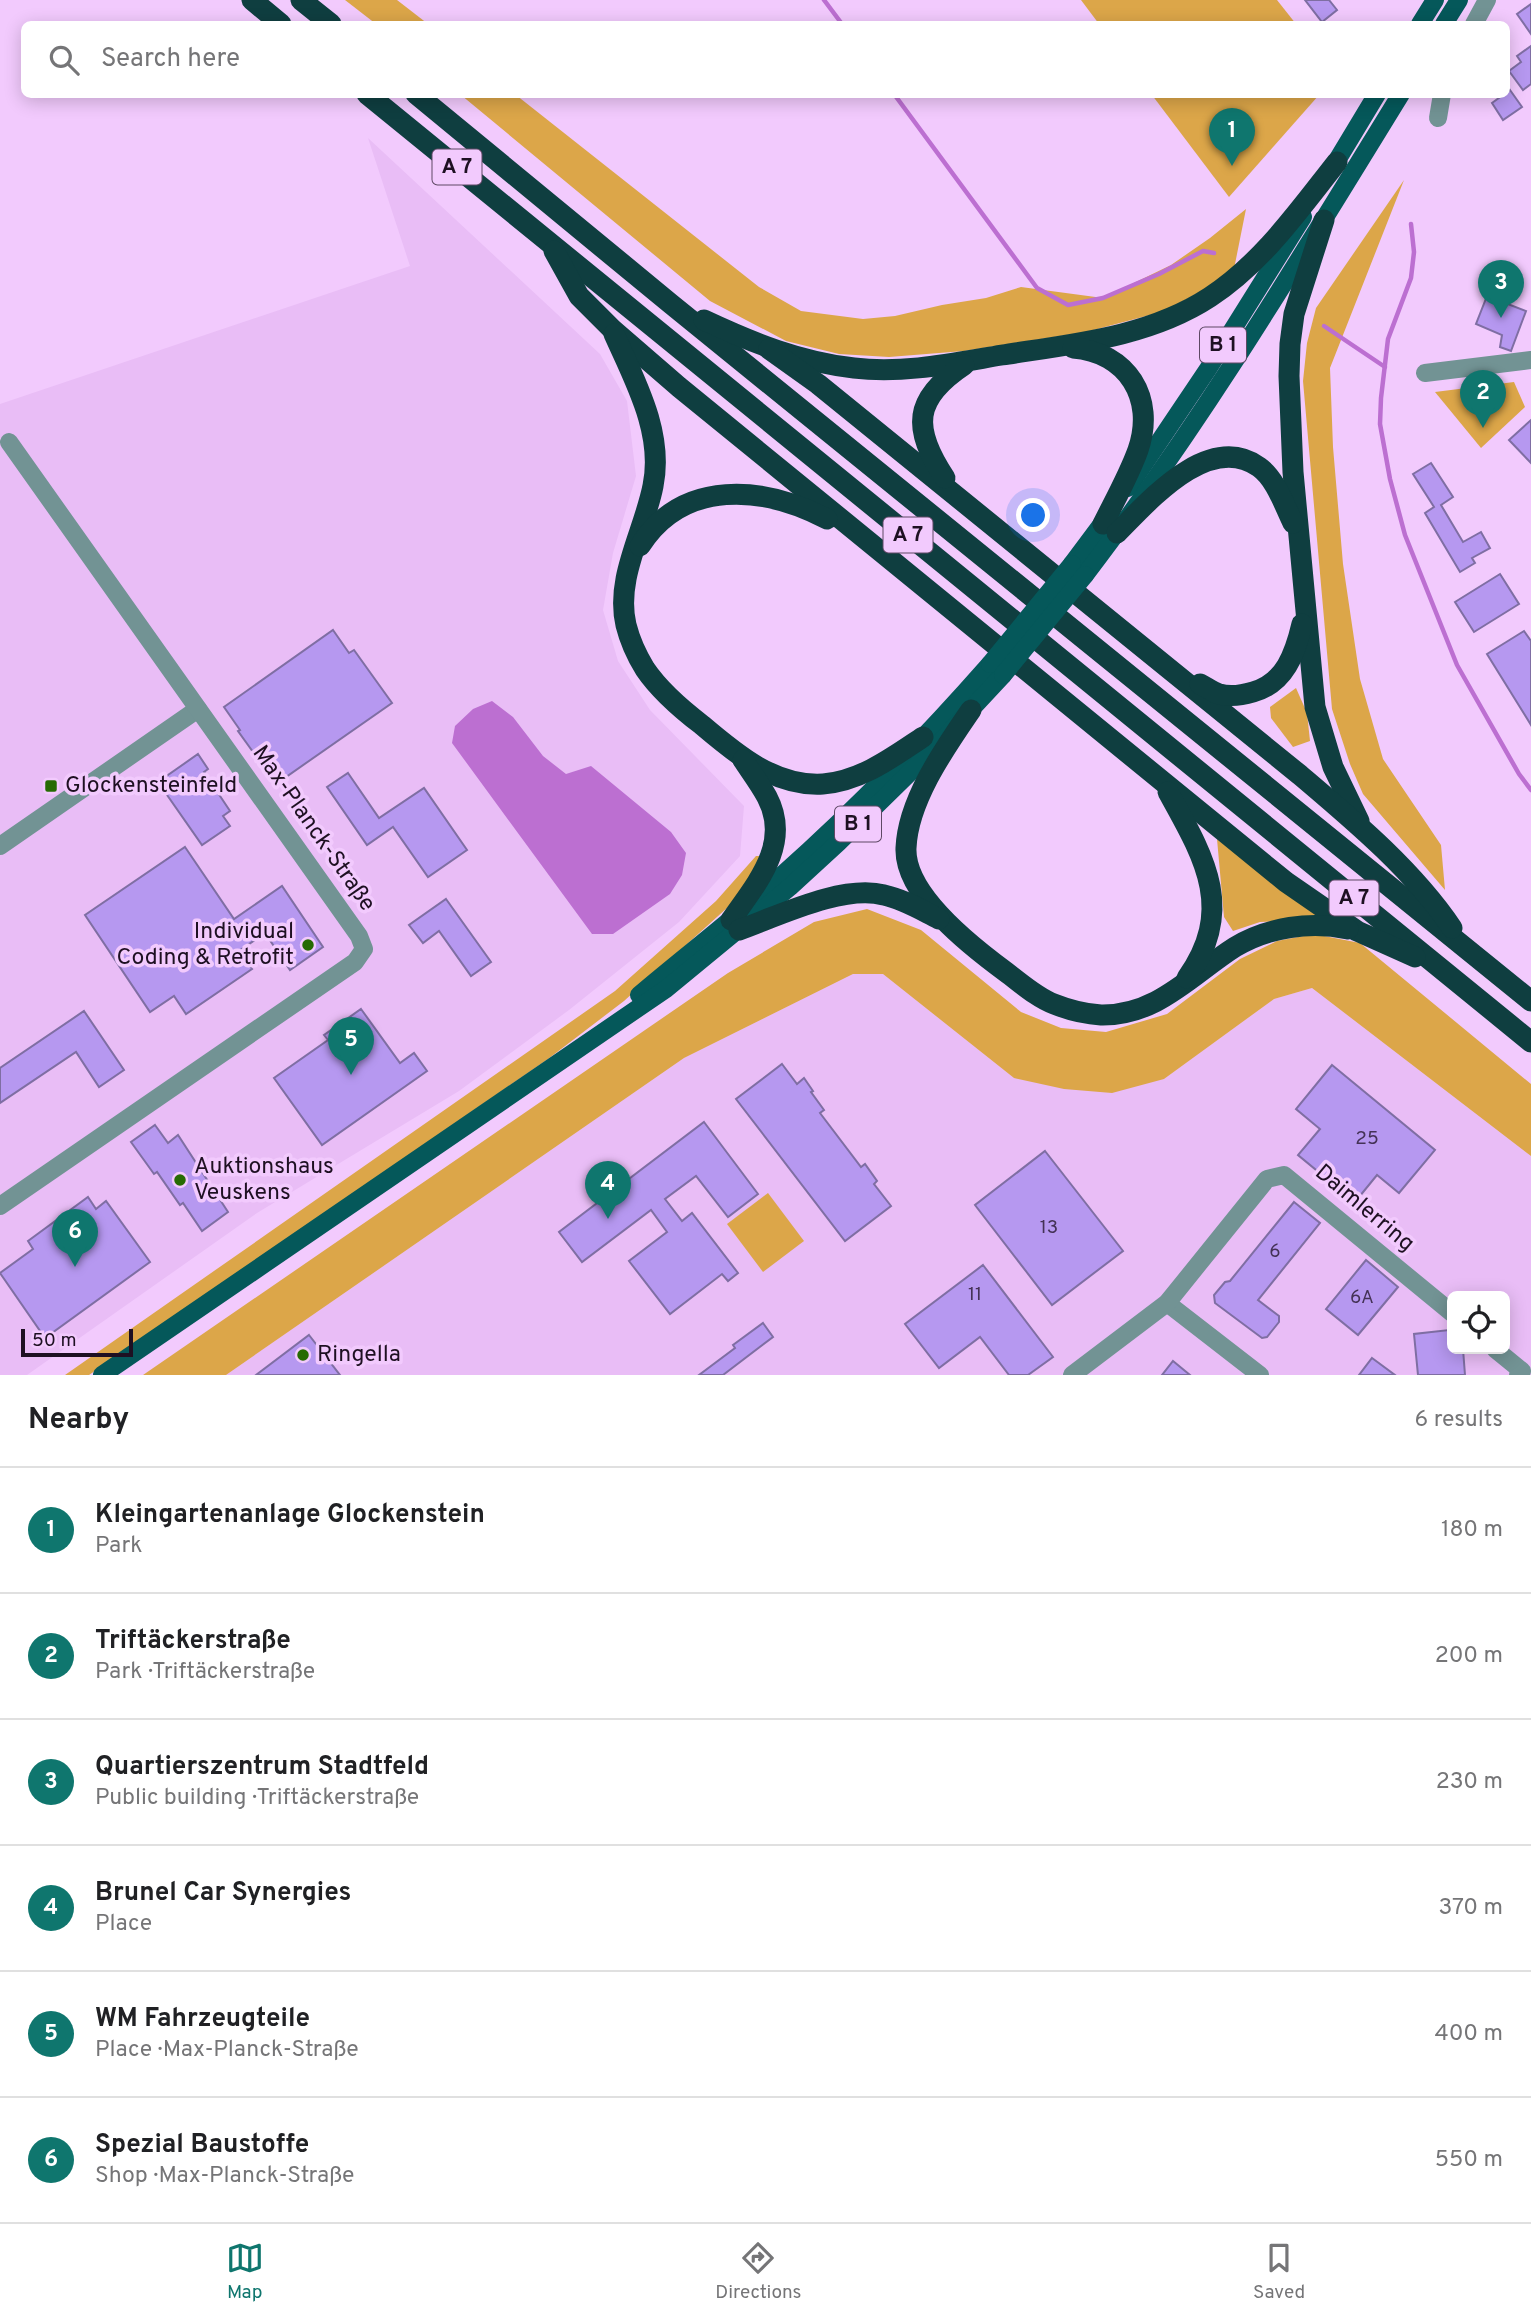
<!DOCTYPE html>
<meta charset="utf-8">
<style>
:root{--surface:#fff;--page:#f6f6f6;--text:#202124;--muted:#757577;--line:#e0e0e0;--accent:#0f766e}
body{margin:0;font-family:Overpass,sans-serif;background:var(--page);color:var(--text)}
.controls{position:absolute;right:21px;bottom:21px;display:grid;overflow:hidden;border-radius:10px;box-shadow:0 4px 18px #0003}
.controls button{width:63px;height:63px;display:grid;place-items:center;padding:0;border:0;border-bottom:2px solid var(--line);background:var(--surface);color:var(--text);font:35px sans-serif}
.scale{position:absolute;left:21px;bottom:18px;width:112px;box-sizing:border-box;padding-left:7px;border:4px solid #1e1022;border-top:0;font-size:19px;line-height:24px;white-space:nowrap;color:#1e1022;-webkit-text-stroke:5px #f2cafd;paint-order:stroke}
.you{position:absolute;left:1034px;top:516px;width:24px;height:24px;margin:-18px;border:5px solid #fff;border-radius:50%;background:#1a73e8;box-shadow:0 0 0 10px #1a73e833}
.badge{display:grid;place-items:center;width:46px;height:46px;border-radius:50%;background:var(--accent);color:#fff;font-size:23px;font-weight:700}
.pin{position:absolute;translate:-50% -58px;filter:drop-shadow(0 2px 4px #0008)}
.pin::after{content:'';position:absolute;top:37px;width:24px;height:21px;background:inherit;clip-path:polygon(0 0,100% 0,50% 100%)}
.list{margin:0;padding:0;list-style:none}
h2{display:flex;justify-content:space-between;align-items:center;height:91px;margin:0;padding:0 28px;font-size:30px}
h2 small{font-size:23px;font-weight:400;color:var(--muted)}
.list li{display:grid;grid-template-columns:46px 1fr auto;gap:21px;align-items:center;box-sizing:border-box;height:126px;padding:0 28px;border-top:2px solid var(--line)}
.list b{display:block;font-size:26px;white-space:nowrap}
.list p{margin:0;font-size:23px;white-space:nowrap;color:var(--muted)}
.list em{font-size:23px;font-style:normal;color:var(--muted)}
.icon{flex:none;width:38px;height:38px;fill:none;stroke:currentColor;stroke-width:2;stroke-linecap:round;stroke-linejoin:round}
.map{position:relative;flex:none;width:1531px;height:1375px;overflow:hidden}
.search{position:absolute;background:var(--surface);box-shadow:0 4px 18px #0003;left:21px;right:21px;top:21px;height:77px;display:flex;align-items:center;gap:18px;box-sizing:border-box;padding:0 24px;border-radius:10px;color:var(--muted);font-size:26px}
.sheet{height:847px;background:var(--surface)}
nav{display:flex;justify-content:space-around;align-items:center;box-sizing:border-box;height:98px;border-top:2px solid var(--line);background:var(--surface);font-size:19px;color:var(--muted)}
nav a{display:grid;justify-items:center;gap:4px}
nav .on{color:var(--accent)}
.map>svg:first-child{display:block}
.built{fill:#e9bdf6;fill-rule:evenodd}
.green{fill:#dca649}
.water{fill:#bc6fd1}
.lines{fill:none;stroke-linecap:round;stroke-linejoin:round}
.stream{stroke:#bc6fd1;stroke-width:4.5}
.building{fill:#b698f0;stroke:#7f6ea3;stroke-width:2}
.minor{stroke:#729394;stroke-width:18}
.major{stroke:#05585a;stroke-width:18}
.highway{stroke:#0f3e40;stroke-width:21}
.major-bridge{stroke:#05585a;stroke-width:18}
.poi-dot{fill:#266b03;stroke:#f2cafd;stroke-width:2.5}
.labels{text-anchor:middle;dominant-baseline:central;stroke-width:7;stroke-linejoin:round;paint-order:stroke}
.number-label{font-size:19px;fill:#443256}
.shield{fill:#f2cafd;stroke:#5e4864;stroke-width:2}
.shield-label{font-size:21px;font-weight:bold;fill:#1e1022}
.poi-label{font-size:23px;fill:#1e1022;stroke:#f2cafd;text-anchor:start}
.street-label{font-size:23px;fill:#1e1022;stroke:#f2cafd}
</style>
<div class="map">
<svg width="1531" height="1375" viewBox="0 0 1531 1375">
<rect width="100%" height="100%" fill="#f2cafd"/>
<g class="built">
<polygon points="368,138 600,354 627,401 636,476 613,553 603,610 618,661 650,710 744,806 740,856 679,922 569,1010 459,1091 257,1213 27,1375 0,1375 0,404 410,266"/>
<path d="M 853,974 L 883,974 L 1014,1078 L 1164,1079 L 1274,999 L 1312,988 L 1531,1156 L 1531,1375 L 226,1375 L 684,1058 ZM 1452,1296 L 1505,1296 L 1505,1349 L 1452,1349 Z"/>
</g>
<g class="green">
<polygon points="345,0 397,0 428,24 376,24"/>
<polygon points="1081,0 1277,0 1296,24 1099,24"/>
<polygon points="461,95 516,95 759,287 801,311 863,319 895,316 942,305 986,298 1021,287 1103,298 1171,265 1210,238 1246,209 1234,269 1205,289 1165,311 1086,332 964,351 889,357 839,354 786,341 710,301"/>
<polygon points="1152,95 1319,95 1229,197"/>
<polygon points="1404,180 1330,368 1333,447 1343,564 1360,679 1383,759 1441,845 1445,890 1363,794 1350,764 1332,709 1303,381 1307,343 1316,308"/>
<polygon points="1514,382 1525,407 1481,448 1435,392"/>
<polygon points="1296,688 1307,713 1310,741 1293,747 1271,718 1270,707"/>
<polygon points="1217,839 1322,919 1260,922 1233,931 1224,917"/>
<polygon points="756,856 764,856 738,898 624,1001 548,1059 89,1375 65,1375 615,991 716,901"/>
<polygon points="867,909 921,930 1021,1012 1061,1028 1106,1032 1167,1014 1240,959 1277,941 1314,934 1360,943 1531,1084 1531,1156 1312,988 1274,999 1164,1079 1112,1093 1064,1089 1014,1078 883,974 853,974 684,1058 226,1375 143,1375 728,973 814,922"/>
<polygon points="768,1193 804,1241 763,1272 727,1224"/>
</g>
<polygon class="water" points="492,701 513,717 543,756 566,774 591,766 671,832 686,853 682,875 670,894 613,934 592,934 452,743 455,726 473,709"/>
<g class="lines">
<g class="stream">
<polyline points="824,0 842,24"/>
<polyline points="894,94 1037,288 1068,305 1103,298 1159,274 1203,251 1214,253"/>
<polyline points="1411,224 1414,252 1411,278 1388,339 1381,398 1380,424 1390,479 1405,535 1457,665 1519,774 1531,790"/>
<polyline points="1324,326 1385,367"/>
</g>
</g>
<g class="building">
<polygon points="1305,0 1329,0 1337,10 1322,22"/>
<polygon points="1531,4 1531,34 1517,14"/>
<polygon points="1531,46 1531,84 1523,90 1509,71 1521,62 1517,56"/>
<polygon points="1510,90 1522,107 1503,120 1492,103"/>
<polygon points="1487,296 1526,311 1511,351 1500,347 1502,335 1476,324"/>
<polygon points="1531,420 1531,463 1509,440"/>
<polygon points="1431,463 1453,497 1441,505 1463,542 1481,532 1490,548 1472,558 1475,563 1460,572 1425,513 1434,507 1413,474"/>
<polygon points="1500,574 1519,604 1474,632 1455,602"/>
<polygon points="333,630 349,653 354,650 392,703 276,784 238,731 240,730 224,707"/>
<polygon points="1524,631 1531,641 1531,725 1487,654"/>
<polygon points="198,754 208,769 204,772 230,811 223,816 230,826 202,845 158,782"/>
<polygon points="348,773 379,818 424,788 467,850 428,877 393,827 367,845 327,787"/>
<polygon points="185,847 234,919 282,886 323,947 290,970 265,933 239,951 252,969 186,1014 174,996 150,1012 85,915"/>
<polygon points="446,899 491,962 471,976 439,931 423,943 409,925"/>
<polygon points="361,1009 400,1063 414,1053 427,1071 322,1145 274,1078 328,1040 324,1035"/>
<polygon points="84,1011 124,1070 99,1087 76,1052 0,1103 0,1068"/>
<polygon points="782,1064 797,1084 804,1078 813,1091 811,1092 824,1110 820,1113 861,1167 865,1164 877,1181 874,1184 891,1206 845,1241 736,1099"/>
<polygon points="1332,1065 1435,1150 1399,1193 1377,1175 1355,1202 1298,1155 1320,1129 1296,1109"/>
<polygon points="704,1122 758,1194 728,1217 696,1176 665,1199 682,1221 692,1213 738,1273 728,1281 722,1274 670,1314 629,1261 667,1232 651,1210 582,1262 559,1232"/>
<polygon points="155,1125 168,1143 178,1135 228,1212 202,1231 183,1203 180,1205 157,1172 154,1174 131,1142"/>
<polygon points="1045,1151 1123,1251 1052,1305 975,1205"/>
<polygon points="88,1197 96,1209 106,1201 150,1262 45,1338 0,1273 33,1249 28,1241"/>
<polygon points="1294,1202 1320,1223 1258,1300 1279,1316 1279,1322 1267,1337 1262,1338 1215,1303 1214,1295 1225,1282 1230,1281"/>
<polygon points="1366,1260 1398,1287 1358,1335 1326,1309"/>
<polygon points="983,1265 1053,1357 1028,1375 1009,1375 980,1337 939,1368 905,1324"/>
<polygon points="763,1323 773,1337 723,1375 699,1375 735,1348 733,1345"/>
<polygon points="1449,1330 1452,1349 1463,1349 1465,1375 1418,1375 1414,1334"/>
<polygon points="309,1335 340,1375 256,1375"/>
<polygon points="1372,1358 1395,1375 1359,1375"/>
<polygon points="1173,1361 1190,1375 1162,1375"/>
</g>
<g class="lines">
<g class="minor">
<polyline points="1474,24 1487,0"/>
<polyline points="1438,118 1442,94"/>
<polyline points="1425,373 1531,360"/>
<polyline points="0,846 198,709"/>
<polyline points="0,1206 355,962 364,949 359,936 9,442"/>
<polyline points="1167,1303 1260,1375"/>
<polyline points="1495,1349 1522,1371 1518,1375"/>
<polyline points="1072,1375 1167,1303 1267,1179 1284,1175 1452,1313"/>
</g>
<g class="major">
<polyline points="1420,24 1435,0"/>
<polyline points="1444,24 1459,0"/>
<polyline points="1330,172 1377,94"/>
<polyline points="1128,488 1208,369 1303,217"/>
<polyline points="1072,564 1110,513"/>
<path d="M 1085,575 C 1202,422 1300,258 1401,94"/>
<path d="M 639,995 C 686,955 735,918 781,876 C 855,810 924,739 990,664"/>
<polyline points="102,1375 666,989 790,887 839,842 935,748 1003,675"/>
</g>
<g class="highway">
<polyline points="252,0 281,24"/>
<polyline points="301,0 331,24"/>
<polyline points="367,94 1531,1042"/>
<polyline points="416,94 671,304 1531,1001"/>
<polyline points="1324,220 1294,314 1290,344 1289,376 1293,472 1315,707 1333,767 1359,821"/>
<polyline points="554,251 579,296 612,329 679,387 1286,882 1357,931 1415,957"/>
<path d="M 704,320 C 753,343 800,362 854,368 C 904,374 954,363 1002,355 C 1073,344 1149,337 1210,297 C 1262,263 1299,210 1337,162"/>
<path d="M 614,334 C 635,381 664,433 653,486 C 644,532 615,578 626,625 C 630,641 637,656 645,669 C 660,691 681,709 702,725 C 736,754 775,787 823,784 C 861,781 893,757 923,737"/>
<path d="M 1073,348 C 1127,352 1156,398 1138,450 C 1129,475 1115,500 1103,524"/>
<path d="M 769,349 L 818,384 L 1300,775 C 1353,820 1413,870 1452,928"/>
<path d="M 945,478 C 912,428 913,399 964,365"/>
<path d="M 1117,533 C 1149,501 1209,431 1259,467 C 1276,479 1284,505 1293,523"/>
<path d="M 640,546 C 683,478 764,486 827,519"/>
<path d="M 1200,684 C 1206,687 1213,692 1219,694 C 1230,697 1243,695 1253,692 C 1285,683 1295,654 1302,624"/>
<path d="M 971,710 C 945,748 908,800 906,848 C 904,895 972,947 1006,972 C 1021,983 1036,997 1054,1004 C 1069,1010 1085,1014 1101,1015 C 1157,1016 1191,975 1235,947 C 1268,927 1311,921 1348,929"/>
<path d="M 1168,792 C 1204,857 1236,909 1187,978"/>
<path d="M 731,920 C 756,884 792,844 767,797 C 760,784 751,772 743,760"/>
<path d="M 739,930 C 778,916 843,884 884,895 C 903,899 921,910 939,919"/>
</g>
<g class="major-bridge">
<polyline points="990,664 1072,564"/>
<polyline points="1003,675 1085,575"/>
</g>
</g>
<g class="poi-dot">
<rect x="44" y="779" width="14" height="14" rx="3.5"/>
<circle cx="308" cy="945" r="7"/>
<circle cx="180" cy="1180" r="7"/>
<circle cx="303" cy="1355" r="7"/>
</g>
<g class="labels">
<g class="number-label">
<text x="1367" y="1139">25</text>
<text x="1049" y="1228">13</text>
<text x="1275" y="1252">6</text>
<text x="975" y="1295">11</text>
<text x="1362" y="1298">6A</text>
</g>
<g class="shield">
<rect x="432.5" y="149.5" width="49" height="35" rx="5"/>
<rect x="1200" y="327.5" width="46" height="35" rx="5"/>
<rect x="883.5" y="517.5" width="49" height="35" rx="5"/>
<rect x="835" y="806.5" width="46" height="35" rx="5"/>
<rect x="1329.5" y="880.5" width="49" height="35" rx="5"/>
</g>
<g class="shield-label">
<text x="457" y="167">A 7</text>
<text x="1223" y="345">B 1</text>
<text x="908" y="535">A 7</text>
<text x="858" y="824">B 1</text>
<text x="1354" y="898">A 7</text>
</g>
<g class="poi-label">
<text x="65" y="786">Glockensteinfeld</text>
<text x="294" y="932" text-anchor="end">Individual<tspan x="294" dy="26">Coding &amp; Retrofit</tspan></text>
<text x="194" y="1167">Auktionshaus<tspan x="194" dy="26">Veuskens</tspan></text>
<text x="317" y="1355">Ringella</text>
</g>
<g class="street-label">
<text transform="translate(313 829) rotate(55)">Max-Planck-Straße</text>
<text transform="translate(1364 1209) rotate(40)">Daimlerring</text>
</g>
</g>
</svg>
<div class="controls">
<button><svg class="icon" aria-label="locate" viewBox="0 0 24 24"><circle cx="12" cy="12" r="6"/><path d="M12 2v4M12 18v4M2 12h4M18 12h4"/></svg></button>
</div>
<div class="scale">50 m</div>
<div class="you"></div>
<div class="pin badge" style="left:1232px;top:166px">1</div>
<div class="pin badge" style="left:1483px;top:428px">2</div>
<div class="pin badge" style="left:1501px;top:318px">3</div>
<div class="pin badge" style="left:608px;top:1219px">4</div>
<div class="pin badge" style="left:351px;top:1075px">5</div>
<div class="pin badge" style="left:75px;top:1267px">6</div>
<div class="search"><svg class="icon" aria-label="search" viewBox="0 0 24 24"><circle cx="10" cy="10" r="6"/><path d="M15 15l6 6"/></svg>Search here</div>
</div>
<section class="sheet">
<h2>Nearby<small>6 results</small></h2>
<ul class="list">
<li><span class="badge">1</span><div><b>Kleingartenanlage Glockenstein</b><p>Park</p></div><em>180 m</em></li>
<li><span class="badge">2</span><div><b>Triftäckerstraße</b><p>Park · Triftäckerstraße</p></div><em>200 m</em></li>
<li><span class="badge">3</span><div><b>Quartierszentrum Stadtfeld</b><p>Public building · Triftäckerstraße</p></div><em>230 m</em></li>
<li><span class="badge">4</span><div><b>Brunel Car Synergies</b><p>Place</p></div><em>370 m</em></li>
<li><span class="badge">5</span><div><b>WM Fahrzeugteile</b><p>Place · Max-Planck-Straße</p></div><em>400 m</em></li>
<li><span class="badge">6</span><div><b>Spezial Baustoffe</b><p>Shop · Max-Planck-Straße</p></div><em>550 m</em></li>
</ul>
</section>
<nav>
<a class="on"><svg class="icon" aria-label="map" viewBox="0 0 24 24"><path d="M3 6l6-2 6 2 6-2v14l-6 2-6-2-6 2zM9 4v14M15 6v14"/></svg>Map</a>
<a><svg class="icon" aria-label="directions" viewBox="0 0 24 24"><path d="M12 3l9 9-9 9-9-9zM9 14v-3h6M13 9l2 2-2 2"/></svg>Directions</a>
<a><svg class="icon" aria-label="saved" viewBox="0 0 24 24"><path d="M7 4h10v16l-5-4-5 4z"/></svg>Saved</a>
</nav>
